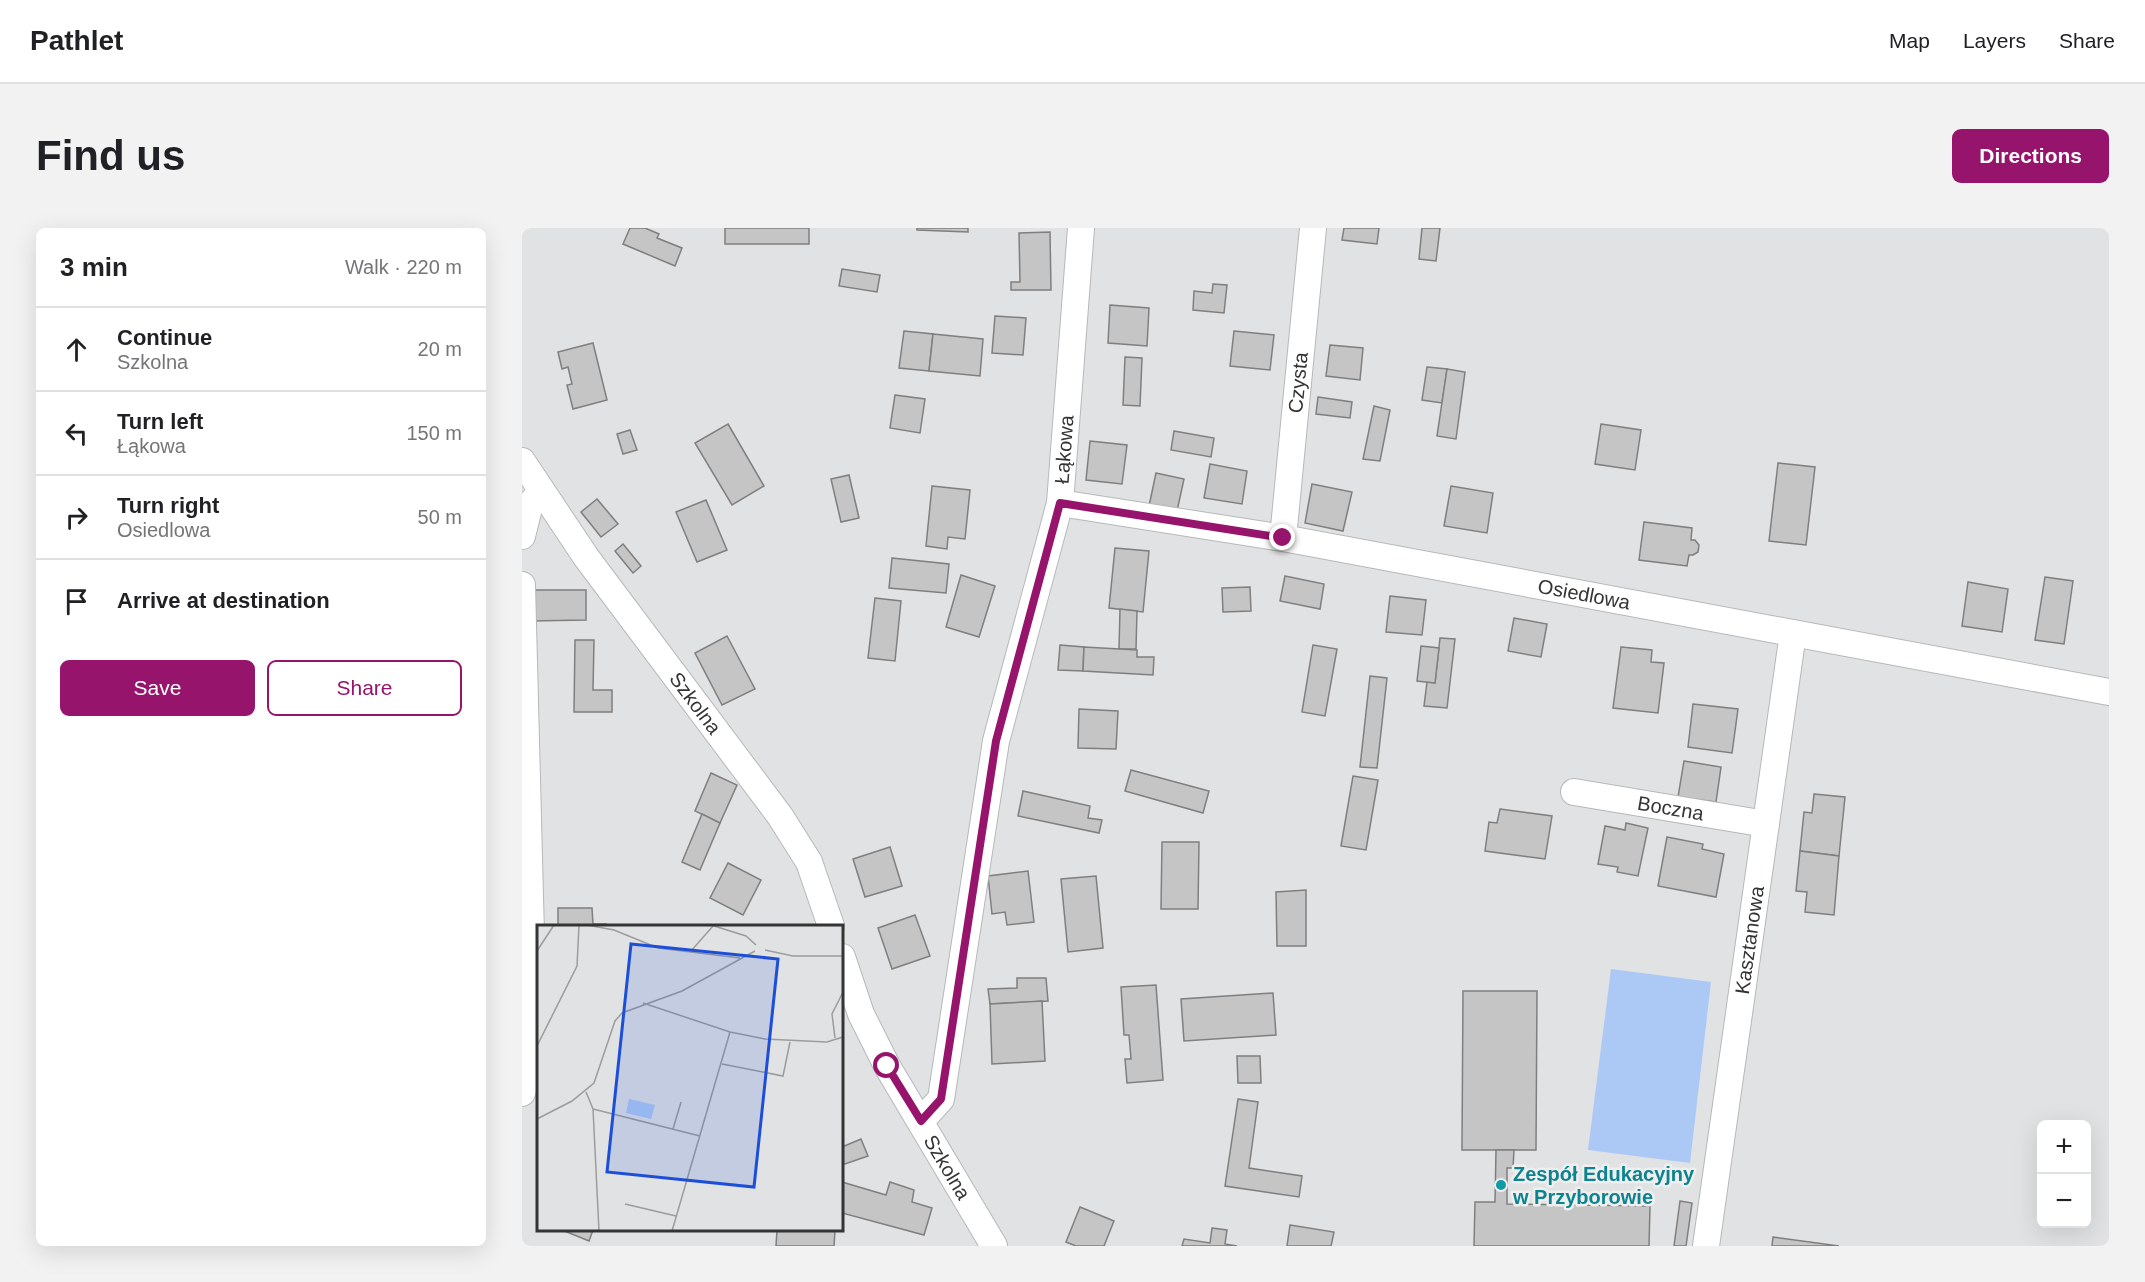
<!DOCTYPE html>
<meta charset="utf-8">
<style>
:root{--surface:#fff;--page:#f2f2f2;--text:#202124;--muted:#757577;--line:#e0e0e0;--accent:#96146c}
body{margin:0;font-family:Arial,sans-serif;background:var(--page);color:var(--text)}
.controls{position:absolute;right:18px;bottom:18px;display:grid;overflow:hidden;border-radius:9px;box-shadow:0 6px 24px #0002}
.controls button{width:54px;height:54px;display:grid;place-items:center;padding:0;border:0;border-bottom:2px solid var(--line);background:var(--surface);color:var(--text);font:30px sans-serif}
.stop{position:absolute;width:18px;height:18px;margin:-14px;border:4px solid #96146c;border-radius:50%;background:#fff}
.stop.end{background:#96146c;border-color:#fff;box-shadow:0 2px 6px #0008}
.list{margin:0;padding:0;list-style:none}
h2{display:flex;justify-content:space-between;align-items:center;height:78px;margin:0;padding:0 24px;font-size:26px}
h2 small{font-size:20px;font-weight:400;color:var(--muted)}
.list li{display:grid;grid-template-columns:39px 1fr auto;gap:18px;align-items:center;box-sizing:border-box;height:84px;padding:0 24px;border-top:2px solid var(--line)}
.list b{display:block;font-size:22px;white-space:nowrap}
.list p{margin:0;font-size:20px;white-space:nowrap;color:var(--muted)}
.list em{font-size:20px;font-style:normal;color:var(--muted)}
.actions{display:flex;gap:12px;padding:18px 24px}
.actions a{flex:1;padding:14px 0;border:2px solid var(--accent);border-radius:9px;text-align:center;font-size:21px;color:var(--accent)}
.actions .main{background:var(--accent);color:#fff}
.icon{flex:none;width:33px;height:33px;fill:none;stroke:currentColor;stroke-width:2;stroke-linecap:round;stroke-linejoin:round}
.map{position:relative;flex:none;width:1587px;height:1018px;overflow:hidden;border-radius:9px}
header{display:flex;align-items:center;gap:36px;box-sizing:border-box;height:84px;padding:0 30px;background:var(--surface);border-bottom:2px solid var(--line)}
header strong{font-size:28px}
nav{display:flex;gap:33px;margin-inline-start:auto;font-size:21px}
.intro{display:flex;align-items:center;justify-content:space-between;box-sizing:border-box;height:144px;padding:0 36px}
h1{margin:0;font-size:42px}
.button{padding:15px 27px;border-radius:9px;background:var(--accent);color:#fff;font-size:21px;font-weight:700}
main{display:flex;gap:36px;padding:0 36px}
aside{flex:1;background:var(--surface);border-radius:9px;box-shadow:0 6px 24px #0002}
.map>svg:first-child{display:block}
.green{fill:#acc9f5}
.building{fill:#c6c5c5;stroke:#807f7f;stroke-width:1.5}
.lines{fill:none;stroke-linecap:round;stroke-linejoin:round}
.street-casing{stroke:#b7b8b9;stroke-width:28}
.street{stroke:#fff;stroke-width:26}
.route{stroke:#96146c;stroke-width:8}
.culture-dot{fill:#0f9aa8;stroke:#efeff0;stroke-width:2}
.labels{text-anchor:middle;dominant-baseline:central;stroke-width:5;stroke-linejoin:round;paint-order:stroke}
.street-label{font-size:20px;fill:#343435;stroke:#efeff0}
.culture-label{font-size:20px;font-weight:bold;fill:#0d838f;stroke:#efeff0;text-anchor:start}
.inset-road{fill:none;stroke:#9c9c9d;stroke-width:1.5}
.view{fill:#1d4ed8;fill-opacity:0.15;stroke:#1d4ed8;stroke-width:3}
.inset-edge{fill:none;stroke:#343435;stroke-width:3}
</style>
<header>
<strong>Pathlet</strong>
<nav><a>Map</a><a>Layers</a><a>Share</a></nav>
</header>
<div class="intro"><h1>Find us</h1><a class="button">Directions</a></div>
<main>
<aside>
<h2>3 min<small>Walk · 220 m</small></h2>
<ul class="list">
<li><svg class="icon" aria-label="ahead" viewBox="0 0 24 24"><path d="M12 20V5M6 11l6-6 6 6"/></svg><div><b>Continue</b><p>Szkolna</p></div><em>20 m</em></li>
<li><svg class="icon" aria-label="left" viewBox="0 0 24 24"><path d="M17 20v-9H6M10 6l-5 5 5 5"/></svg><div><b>Turn left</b><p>Łąkowa</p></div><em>150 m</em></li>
<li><svg class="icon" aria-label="right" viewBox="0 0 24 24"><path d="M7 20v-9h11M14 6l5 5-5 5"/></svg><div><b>Turn right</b><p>Osiedlowa</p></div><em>50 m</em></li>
<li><svg class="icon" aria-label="arrive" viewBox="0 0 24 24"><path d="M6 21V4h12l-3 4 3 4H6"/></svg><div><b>Arrive at destination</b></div></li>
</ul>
<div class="actions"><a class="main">Save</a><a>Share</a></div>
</aside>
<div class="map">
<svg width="1587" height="1018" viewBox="0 0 1587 1018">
<rect width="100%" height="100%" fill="#e1e2e3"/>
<polygon class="green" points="1089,741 1189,754 1168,935 1066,922"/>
<g class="building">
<polygon points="108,0 123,0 137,6 135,10 160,20 153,38 101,16"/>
<rect x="203" y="0" width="84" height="16"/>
<polygon points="395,0 446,0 446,4 395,2"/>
<polygon points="822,0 857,0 855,16 820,12"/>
<polygon points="900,0 918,0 914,33 897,31"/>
<polygon points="528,4 529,62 489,62 489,54 498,54 497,5"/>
<polygon points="320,41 358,47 355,64 317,58"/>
<polygon points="691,56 705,57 702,85 671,82 672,63 690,65"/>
<polygon points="588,77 627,80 625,118 586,115"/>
<polygon points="473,88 504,90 501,127 470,125"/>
<polygon points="382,103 411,106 407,143 377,140"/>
<polygon points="712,103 752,107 748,142 708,138"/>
<polygon points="411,106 461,111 458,148 407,143"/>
<polygon points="71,115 85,172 51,181 45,157 50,156 46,139 40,141 36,124"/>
<polygon points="808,117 841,120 838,152 804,148"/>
<polygon points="603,129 620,130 618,178 601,177"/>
<polygon points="905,139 925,141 920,175 900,172"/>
<polygon points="925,141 943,144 934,211 915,208"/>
<polygon points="373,167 403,171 398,205 368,200"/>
<polygon points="796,169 830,174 828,190 794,186"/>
<polygon points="852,178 868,182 858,233 841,231"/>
<polygon points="206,196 242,258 210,277 173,215"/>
<polygon points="1079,196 1119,202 1113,242 1073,236"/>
<polygon points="108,202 115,222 101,226 95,206"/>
<polygon points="652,203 692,210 689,229 649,222"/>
<polygon points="568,213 605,217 600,256 564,252"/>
<polygon points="1256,235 1293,239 1284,317 1247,313"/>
<polygon points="688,236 725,243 720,276 682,270"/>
<polygon points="634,245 662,251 655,283 627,278"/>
<polygon points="327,247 337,290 319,294 309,251"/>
<polygon points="790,256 830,264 821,303 783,295"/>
<polygon points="410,258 448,262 443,311 426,309 425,321 404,318"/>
<polygon points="929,258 971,265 965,305 922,298"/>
<polygon points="75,271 96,296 79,309 59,284"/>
<polygon points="184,272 205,322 175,334 154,284"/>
<polygon points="1122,294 1170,300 1169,312 1173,312 1177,317 1176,324 1171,327 1167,327 1165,338 1117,332"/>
<polygon points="101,316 119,338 111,345 93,323"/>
<polygon points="593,320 627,323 621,384 587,380"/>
<polygon points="370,330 427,336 424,365 367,360"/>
<polygon points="439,347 473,358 457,409 424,399"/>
<polygon points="763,348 802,356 798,381 758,373"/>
<polygon points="1523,349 1551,353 1542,416 1513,412"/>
<polygon points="1446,354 1486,361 1480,404 1440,398"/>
<polygon points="728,359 729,383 701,384 700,360"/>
<polygon points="8,362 64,362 64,392 8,393"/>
<polygon points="868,368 904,372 900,407 864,404"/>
<polygon points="353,370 379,373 373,433 346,430"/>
<polygon points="598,381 615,383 614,421 597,421"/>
<polygon points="992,390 1025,396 1019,429 986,423"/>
<polygon points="205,408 233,461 200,477 173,425"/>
<polygon points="918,410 933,411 925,480 902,478 905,454 913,455"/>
<polygon points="53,412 72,412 71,462 90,462 90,484 52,484"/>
<polygon points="538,417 562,419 561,443 536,442"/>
<polygon points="791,417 815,421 803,488 780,484"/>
<polygon points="899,418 917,420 913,455 895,453"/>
<polygon points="562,419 615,422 615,429 632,429 631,447 561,443"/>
<polygon points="1099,419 1130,422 1129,434 1142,435 1136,485 1091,480"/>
<polygon points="848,448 865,450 855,540 838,539"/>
<polygon points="1171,476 1216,481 1210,525 1166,519"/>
<polygon points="557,481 596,483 594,521 556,520"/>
<polygon points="1162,533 1199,539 1194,574 1156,569"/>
<polygon points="609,542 687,563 681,585 603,563"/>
<polygon points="189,545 215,557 198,595 173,583"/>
<polygon points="831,548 856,552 844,622 819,618"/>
<polygon points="501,563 568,578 566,590 580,592 577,605 496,588"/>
<polygon points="1292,566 1323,569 1317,628 1278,623 1282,584 1290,585"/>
<polygon points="978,581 1030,588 1023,631 963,623 967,594 975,595"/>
<polygon points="180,586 198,595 178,642 160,634"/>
<polygon points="1104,595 1126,600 1116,648 1095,644 1096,639 1076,636 1083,598 1103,602"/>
<polygon points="1145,609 1181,616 1180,621 1202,626 1194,669 1136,658"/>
<polygon points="640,614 677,614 676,681 639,681"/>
<polygon points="368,619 380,658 343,669 331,631"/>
<polygon points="1278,623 1317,628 1312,687 1283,684 1285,664 1274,663"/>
<polygon points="206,635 239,652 221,687 188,670"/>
<polygon points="506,643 512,694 485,697 483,684 470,686 466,648"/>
<polygon points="574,648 581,720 546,724 539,651"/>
<polygon points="784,662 784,718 755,718 754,664"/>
<polygon points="36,680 70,680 71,696 84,696 84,698 36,698"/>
<polygon points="393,687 408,728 370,741 356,700"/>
<polygon points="495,750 524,750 526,773 468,776 466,761 495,760"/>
<polygon points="634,757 641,852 605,855 603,831 609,831 607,807 602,807 599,759"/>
<polygon points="941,763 1015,763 1014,922 940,922"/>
<polygon points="751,765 754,807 662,813 659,771"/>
<polygon points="520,773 523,833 470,836 468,776"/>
<polygon points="715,828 738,828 739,855 716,855"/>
<polygon points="716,871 736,874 727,940 780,948 777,969 703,958"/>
<polygon points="339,911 346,928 320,937 320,919"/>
<polygon points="974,922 992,922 991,940 985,940 985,976 1128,978 1127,1018 952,1018 953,974 973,974"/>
<polygon points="320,954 364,967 368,954 392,962 390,974 410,980 402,1007 320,985"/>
<polygon points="1158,973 1170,975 1164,1018 1152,1018"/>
<polygon points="558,979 592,993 582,1018 554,1018 544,1014"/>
<polygon points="768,997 812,1004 809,1018 765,1018"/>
<polygon points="690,1000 705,1002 703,1016 715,1018 660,1018 662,1011 688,1015"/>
<polygon points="40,1002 71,1002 67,1013"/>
<polygon points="255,1002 313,1002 312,1018 254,1018"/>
<polygon points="1251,1009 1317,1018 1250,1018"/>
</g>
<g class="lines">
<g class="street-casing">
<g id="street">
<path id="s1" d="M 0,233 L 64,329 L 258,588 L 287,634 L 309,698"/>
<path id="s2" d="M 538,275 L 761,310 L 1587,464"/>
<polyline points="0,308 8,276 19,264"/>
<path id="s3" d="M 761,310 L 791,0"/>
<polyline points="0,357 10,746 9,833 0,865"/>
<path id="s4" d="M 1052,564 L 1244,596"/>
<path id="s5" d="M 320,729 L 339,786 L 365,838 L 472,1018"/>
<path id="s6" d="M 399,893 L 419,871 L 474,513 L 538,275 L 559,0"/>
<path id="s7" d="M 1184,1018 L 1271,405"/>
</g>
</g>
<use href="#street" class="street"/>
</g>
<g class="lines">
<polyline class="route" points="365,838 399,893 419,871 474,513 538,275 761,310"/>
</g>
<circle class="culture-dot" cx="979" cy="957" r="6"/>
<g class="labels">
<g class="street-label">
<text stroke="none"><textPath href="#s3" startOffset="156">Czysta</textPath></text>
<text stroke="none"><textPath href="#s6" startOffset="692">Łąkowa</textPath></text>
<text stroke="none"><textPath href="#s2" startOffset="532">Osiedlowa</textPath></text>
<text stroke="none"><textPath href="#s1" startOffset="298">Szkolna</textPath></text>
<text stroke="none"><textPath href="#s4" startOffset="98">Boczna</textPath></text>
<text stroke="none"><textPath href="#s7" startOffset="309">Kasztanowa</textPath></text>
<text stroke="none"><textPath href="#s5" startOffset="236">Szkolna</textPath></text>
</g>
<g class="culture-label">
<text x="991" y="946">Zespół Edukacyjny<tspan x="991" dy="23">w Przyborowie</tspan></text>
</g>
</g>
<g transform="translate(15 697)">
<rect width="306" height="306" fill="#e1e2e3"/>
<path d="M 92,174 L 118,180 L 114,194 L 89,188 Z" fill="#acc9f5"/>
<path class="inset-road" d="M 50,0 L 77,5 L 121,23 L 203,33M 174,0 L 209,11 L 219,20M 228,25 L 256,31 L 306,31M 0,26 L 17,0M 154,26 L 176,1M 106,78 L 193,107 L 228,114 L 290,117 L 306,112M 298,113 L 295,89 L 306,67M 0,121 L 40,41 L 42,0M 185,139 L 246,151 L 253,117M 49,167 L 56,184 L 62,306M 56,184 L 163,211M 0,194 L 35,176 L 57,158 L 78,96 L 85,88 L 145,66 L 218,26M 136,204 L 144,177M 88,279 L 139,291M 135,306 L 193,107"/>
<path class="view" d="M 94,19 L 241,34 L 217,262 L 70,247 Z"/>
<rect width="306" height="306" class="inset-edge"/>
</g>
</svg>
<div class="controls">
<button>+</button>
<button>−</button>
</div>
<div class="stop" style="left:365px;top:838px"></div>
<div class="stop end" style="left:761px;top:310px"></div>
</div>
</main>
